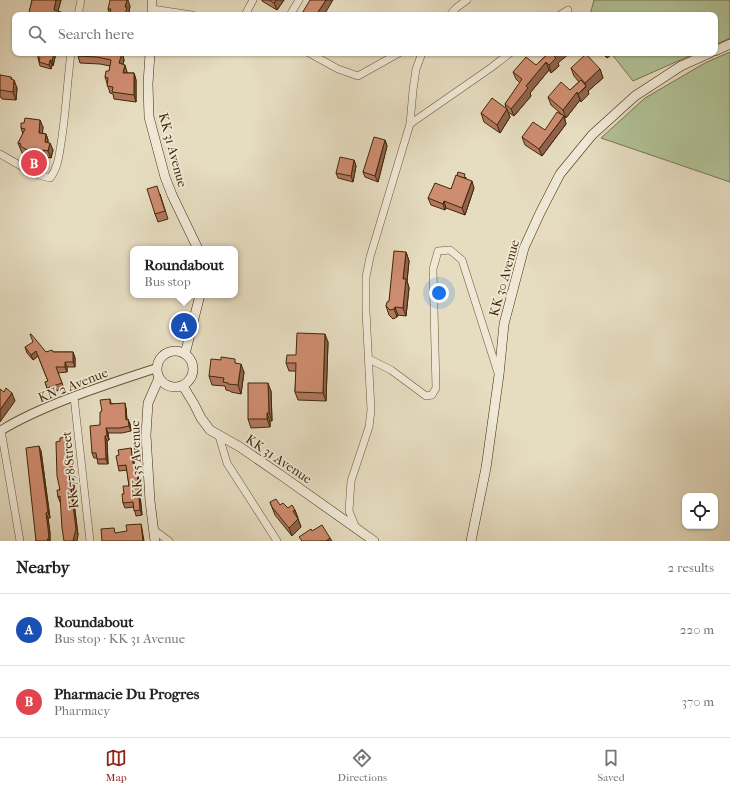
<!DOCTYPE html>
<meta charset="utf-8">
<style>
:root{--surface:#fff;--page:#f2f2f2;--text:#222;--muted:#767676;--line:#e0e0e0;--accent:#8f2418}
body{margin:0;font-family:"IM FELL French Canon",serif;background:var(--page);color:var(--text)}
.controls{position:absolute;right:12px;bottom:12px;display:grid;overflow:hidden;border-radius:8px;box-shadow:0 1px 3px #0004}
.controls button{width:36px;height:36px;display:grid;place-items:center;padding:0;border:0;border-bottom:1px solid var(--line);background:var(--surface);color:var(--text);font:20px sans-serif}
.you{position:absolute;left:439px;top:293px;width:14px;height:14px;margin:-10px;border:3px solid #fff;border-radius:50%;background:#1a73e8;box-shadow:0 0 0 6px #1a73e833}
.badge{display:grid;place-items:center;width:26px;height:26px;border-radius:50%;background:var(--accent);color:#fff;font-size:13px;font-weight:700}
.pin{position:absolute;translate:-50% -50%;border:2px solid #fff;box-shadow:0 1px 4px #0006}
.popup{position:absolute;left:130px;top:246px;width:108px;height:52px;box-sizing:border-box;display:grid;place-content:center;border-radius:8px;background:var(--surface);filter:drop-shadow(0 1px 3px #0005);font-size:13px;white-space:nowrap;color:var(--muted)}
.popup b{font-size:15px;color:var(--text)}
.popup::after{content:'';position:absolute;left:50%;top:100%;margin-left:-8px;border:8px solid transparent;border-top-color:var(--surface)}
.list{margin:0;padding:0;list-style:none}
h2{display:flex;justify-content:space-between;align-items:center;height:52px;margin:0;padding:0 16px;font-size:17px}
h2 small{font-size:13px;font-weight:400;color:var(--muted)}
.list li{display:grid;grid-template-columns:26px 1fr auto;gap:12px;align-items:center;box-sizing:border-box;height:72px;padding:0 16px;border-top:1px solid var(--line)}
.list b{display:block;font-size:15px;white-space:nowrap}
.list p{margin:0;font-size:13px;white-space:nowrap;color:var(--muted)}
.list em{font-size:13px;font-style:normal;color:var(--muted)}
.icon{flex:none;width:22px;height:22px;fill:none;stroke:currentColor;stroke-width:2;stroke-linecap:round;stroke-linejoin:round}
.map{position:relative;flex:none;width:730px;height:541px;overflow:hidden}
.search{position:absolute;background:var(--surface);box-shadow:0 1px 3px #0004;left:12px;right:12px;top:12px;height:44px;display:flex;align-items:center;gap:10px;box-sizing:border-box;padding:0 14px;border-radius:8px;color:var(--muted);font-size:15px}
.sheet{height:196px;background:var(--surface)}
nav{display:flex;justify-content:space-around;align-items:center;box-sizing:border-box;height:56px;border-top:1px solid var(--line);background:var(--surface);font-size:11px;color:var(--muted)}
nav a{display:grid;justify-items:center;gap:2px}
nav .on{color:var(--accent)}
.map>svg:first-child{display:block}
.green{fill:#b1c196;stroke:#78754e}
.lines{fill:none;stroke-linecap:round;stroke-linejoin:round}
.minor-casing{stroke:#6a5634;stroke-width:8}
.tertiary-casing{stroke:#6a5634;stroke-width:10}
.secondary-casing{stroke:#402906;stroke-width:10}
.minor{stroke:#efe8d6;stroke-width:7}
.tertiary{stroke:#efe8d6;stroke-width:8}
.secondary{stroke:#efe8d6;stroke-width:9}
.wall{fill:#b17860;stroke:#402906}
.shaded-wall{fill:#90624e;stroke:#402906}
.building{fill:#ce8c70;stroke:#402906}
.labels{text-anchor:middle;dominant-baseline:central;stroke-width:3.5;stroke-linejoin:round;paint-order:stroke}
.street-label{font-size:13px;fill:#402906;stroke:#efe8d6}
</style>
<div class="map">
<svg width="730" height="541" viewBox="0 0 730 541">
<rect width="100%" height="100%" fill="#e6dcc0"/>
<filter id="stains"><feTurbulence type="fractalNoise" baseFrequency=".005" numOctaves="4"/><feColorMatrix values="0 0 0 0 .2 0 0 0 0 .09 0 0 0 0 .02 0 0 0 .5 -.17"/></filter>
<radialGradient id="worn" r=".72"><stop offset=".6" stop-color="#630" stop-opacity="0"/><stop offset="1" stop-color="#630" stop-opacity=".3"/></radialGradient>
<g class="green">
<polygon points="594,0 730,0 730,38 715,45 715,15 590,15"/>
<polygon points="730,52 730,182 601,138 645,98 705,63"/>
<polygon points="611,53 696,53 633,81"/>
</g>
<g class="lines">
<g class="minor-casing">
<g id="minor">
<polyline points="152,9 192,15"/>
<polyline points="78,15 81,0"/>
<polyline points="245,15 253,0"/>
<polyline points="290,15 299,0"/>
<polyline points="450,15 456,8 467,0"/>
<polyline points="560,15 568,10"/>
<polyline points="309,53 338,69 358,76 399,53"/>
<polyline points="410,124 492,67 510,53"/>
<path d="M 0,154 L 35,174 L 50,178 C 58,168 59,156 61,143 C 66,113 67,83 71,53"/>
<polyline points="369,359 391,370 426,396 432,395 436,388 433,269 438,251 450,250 462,260 498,373"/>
<polyline points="74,397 90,541"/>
<polyline points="1,430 20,541"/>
<polyline points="219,436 227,463 277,541"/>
<polyline points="356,528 349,511 351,481 369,427 371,410 366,311 366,277 370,257 410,124 413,90 416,69 422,53"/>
<polyline points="154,530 169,541"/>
</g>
</g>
<g class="tertiary-casing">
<path id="tertiary" d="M 0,431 C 24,416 49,406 75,396 C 102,386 129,377 157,368"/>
</g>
<g class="secondary-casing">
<g id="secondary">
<polyline points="152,15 152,0"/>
<polyline points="715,51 730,44"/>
<polyline points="150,53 148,84 149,117 165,177 172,195 198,249"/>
<circle cx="175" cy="369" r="18"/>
<polyline points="185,354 200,295"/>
<polyline points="183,386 194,404 201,418 210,430 240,447 285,478 374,541"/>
<polyline points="155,541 150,501 146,435 148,403 159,378"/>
<polyline points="471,541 486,468 499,375 504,324 524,248 540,213 560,174 592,135 635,96 681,66 710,53"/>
</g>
</g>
<use href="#minor" class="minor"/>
<use href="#tertiary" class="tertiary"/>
<use href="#secondary" class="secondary"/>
</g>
<g class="wall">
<polygon points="32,0 61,0 58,11 63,13 64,15 30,15 29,13"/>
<polygon points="262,0 284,0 277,10 262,1"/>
<polygon points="130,6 129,12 130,15 110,15 108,9"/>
<polygon points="39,53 56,53 53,66 52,65 51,69 40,66 38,58"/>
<polygon points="122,53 124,60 123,64 127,72 127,73 134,73 136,80 136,102 114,99 113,94 110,93 105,77 109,71 110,66 100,64 80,63 78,56"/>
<polygon points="549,53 558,63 559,66 551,73 549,70 530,93 531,96 514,116 508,112 510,117 500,133 484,122 481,113 506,108 505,104 520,83 516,79 513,72 536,65"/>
<polygon points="602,53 613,53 607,58"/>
<polygon points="571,68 600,69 603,78 588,91 589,94 581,102 580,100 566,118 551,105 548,97 570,90 579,82 574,76"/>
<polygon points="0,75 12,79 17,88 16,100 2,99 1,97 0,97"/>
<polygon points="564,116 566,124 542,156 525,145 522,137 545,130"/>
<polygon points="43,127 42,133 46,134 48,140 48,143 53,150 51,158 46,157 45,160 34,159 22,153 18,143 23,134 21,128"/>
<polygon points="385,140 387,146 378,182 365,177 363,172"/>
<polygon points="354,160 356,166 353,182 338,178 336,173"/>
<polygon points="466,177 466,179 474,188 465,215 446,208 445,210 431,205 428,198 451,189"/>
<polygon points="160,194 168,219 158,222 155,214"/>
<polygon points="406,252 409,261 407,281 409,288 406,316 398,315 397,317 393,319 389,315 386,306 389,301"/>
<polygon points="328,342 326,401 298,400 295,392 296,371 289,371 286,363 296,355"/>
<polygon points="25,347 46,352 73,352 75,358 75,367 67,367 67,372 58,373 64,388 49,394 45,382 48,381 38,356 33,360 27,353"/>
<polygon points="237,363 244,372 241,394 231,392 230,391 226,390 225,386 212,385 209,376"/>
<polygon points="271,391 272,421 270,421 270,427 251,428 248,419"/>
<polygon points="110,399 111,403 126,408 127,419 130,424 131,431 122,433 108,433 109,440 107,441 108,464 98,464 97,458 94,458 92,453 100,425 102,411"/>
<polygon points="70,443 75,495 73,495 78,535 60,502 58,497"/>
<polygon points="41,451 50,518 48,518 50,533 50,541 36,541"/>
<polygon points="133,454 135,470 138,475 142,515 136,516 134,507 125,508 123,503 124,494 129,486 127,470 119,471 118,466"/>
<polygon points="270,502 295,510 301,527 292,536 275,515"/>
</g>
<g class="shaded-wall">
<polygon points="56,0 61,0 57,15 54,10"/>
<polygon points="127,0 128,0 130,6 129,12 130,15 125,15 125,7"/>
<polygon points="276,0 284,0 277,10 274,3"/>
<polygon points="326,0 333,0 324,15 316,15"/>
<polygon points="54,53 56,53 53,66 52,61"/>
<polygon points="120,53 122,53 124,60 122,70 119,63"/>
<polygon points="558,53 570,53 558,63 559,66 551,73 549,65 554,56"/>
<polygon points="607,53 613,53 607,58 606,54"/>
<polygon points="50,60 52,65 51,69 49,65"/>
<polygon points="546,62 549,70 530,93 531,96 514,116 511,109 526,86"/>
<polygon points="125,65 127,72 126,80 123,73"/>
<polygon points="600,69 603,78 588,91 589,94 581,102 578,94 586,87 585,83"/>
<polygon points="134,73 136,80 136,102 134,95"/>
<polygon points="11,77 14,84 14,80 17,88 16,100 13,92 11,79"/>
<polygon points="577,92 580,100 566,118 563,110"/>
<polygon points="507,109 510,117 500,133 497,125"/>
<polygon points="564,116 566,124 542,156 539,149"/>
<polygon points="40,120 43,127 42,140 39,133"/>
<polygon points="46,134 48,140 47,148 45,142"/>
<polygon points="385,140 387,146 378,182 375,176"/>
<polygon points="50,143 53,150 51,158 48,151"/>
<polygon points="43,150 46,157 45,160 43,153"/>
<polygon points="354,160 356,166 353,182 351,176"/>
<polygon points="472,181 474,188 465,215 462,208"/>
<polygon points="444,201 446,208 445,210 443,204"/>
<polygon points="406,252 409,261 407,281 409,288 406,316 403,308 403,279"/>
<polygon points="395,307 398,315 397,317 394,309"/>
<polygon points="325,334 328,342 326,401 323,393"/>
<polygon points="36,351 38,356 33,360 31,355"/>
<polygon points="73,352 75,358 75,367 73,362"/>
<polygon points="65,362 67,367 67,372 65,367"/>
<polygon points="241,364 244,372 241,394 238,385"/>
<polygon points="268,383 271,391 272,421 269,413"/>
<polygon points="12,393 15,401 0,422 0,410"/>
<polygon points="125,403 126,408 127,425 126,420"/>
<polygon points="267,413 270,421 270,427 267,419"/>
<polygon points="128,419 130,424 131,431 129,426"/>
<polygon points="106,428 108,433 109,440 107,435"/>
<polygon points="105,436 107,441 108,464 106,459"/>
<polygon points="68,437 70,443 75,495 73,489"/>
<polygon points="39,446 41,451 50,518 48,512"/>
<polygon points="131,448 133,454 136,475 134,470"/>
<polygon points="137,470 138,475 142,515 140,510"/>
<polygon points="71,489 73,495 78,535 77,541 73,541"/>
<polygon points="295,510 298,518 296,520 293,511"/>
<polygon points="46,513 48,518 50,533 50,541 49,541 49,539"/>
<polygon points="298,519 301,527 292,536 289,528"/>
<polygon points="141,524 142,529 144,541 143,541"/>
<polygon points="330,538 332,541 326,541"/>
</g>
<g class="building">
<polygon points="32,0 56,0 54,10 63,13 62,15 37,15 29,13"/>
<polygon points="110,0 127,0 125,7 127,7 125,15 115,15 110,14 111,9 108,9"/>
<polygon points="269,0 276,0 274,3"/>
<polygon points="310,0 326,0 316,15 301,15"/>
<polygon points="39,53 54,53 52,61 50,60 49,65 39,62 40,58 38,58"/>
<polygon points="78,53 122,53 119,63 125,65 123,73 134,73 134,95 112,92 113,87 107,86 108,78 105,77 106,71 109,71 111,60 97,57 78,56"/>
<polygon points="549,53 558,53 554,56 556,58 549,65 546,62 526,86 528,88 511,109 505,104 522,79 513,72 526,57 536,65"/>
<polygon points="586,54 600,69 585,83 571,68"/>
<polygon points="0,75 11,77 11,79 14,80 13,92 0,90"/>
<polygon points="581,80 586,86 578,94 577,92 563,110 548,97 561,82 570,90"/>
<polygon points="492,98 507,109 497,125 481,113"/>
<polygon points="557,112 564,116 539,149 522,137 533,122 545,130"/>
<polygon points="25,118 40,120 39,133 46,134 45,142 50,143 48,151 43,150 43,153 31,152 20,146 21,144 18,143 25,129 21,128 21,123 24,123"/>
<polygon points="374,137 385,140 375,176 363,172"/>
<polygon points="340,157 354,160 351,176 336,173"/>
<polygon points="458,172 465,174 464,178 457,176"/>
<polygon points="456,175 472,181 462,208 444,201 443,204 428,198 435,183 451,189"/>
<polygon points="157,186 165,211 155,214 147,189"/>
<polygon points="394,251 406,252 403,279 406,279 403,308 395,307 394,309 390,310 386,306 387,302 389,301"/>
<polygon points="297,333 325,334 323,393 295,392 296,363 286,363 287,355 296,355"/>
<polygon points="30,334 31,334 46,352 52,350 53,352 73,352 73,362 65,362 65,367 56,367 62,383 47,388 45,382 48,381 36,351 31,355 25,347 33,342"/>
<polygon points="221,357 235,359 235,363 241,364 238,385 228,384 228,383 223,382 224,378 209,376 211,359 221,360"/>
<polygon points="248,383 268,383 269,413 267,413 267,419 248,419"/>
<polygon points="6,388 12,393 0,410 0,389 4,392"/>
<polygon points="110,399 110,404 125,403 126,420 128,419 129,426 120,428 106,428 107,435 105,436 106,459 97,459 96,453 92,453 90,426 100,425 100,412 102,411 100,400"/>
<polygon points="68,437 73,489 71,489 76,529 73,541 64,541 62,528 60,496 58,497 57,490 60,490 57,476 56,442 60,441 60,438"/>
<polygon points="39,446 48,512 46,513 48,528 49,539 47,539 48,541 36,541 26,448"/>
<polygon points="131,448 134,470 137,470 140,510 134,511 133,502 123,503 122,494 124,494 123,486 129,486 126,465 118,466 116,456 119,455 118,450"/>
<polygon points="276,499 280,505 283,503 288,508 292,505 295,510 293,511 298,519 289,528 272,507 270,502"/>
<polygon points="141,524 143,541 102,541 101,529 114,528 115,533 127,531 126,525"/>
<polygon points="322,525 330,538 326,541 302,541 299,537 311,529 312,531"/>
</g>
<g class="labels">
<g class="street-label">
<text transform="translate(173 150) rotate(75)">KK 31 Avenue</text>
<text transform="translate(504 278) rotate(-74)">KK 30 Avenue</text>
<text transform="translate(73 385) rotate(-21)">KN 2 Avenue</text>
<text transform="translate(136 459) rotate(-92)">KK 35 Avenue</text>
<text transform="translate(279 459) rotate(34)">KK 31 Avenue</text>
<text transform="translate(70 470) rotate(-96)">KK 778 Street</text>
</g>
</g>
<rect width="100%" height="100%" filter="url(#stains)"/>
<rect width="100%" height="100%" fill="url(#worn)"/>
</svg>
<div class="controls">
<button><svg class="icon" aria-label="locate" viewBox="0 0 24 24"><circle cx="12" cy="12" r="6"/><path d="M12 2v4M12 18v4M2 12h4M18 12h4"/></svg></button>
</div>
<div class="you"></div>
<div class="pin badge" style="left:184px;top:326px;background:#1a4fb4">A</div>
<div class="popup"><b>Roundabout</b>Bus stop</div>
<div class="pin badge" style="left:34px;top:163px;background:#e0444e">B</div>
<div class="search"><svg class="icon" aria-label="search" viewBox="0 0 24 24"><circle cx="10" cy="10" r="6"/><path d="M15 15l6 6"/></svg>Search here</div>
</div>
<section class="sheet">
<h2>Nearby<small>2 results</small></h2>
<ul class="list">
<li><span class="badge" style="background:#1a4fb4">A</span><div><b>Roundabout</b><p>Bus stop · KK 31 Avenue</p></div><em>220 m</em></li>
<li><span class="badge" style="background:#e0444e">B</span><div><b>Pharmacie Du Progres</b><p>Pharmacy</p></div><em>370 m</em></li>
</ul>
</section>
<nav>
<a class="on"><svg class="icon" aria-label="map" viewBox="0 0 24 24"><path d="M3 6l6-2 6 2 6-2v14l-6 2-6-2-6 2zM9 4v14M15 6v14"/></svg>Map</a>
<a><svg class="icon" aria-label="directions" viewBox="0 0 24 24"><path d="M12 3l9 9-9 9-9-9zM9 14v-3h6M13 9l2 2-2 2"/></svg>Directions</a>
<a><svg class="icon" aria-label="saved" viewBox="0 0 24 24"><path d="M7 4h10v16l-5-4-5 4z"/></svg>Saved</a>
</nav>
